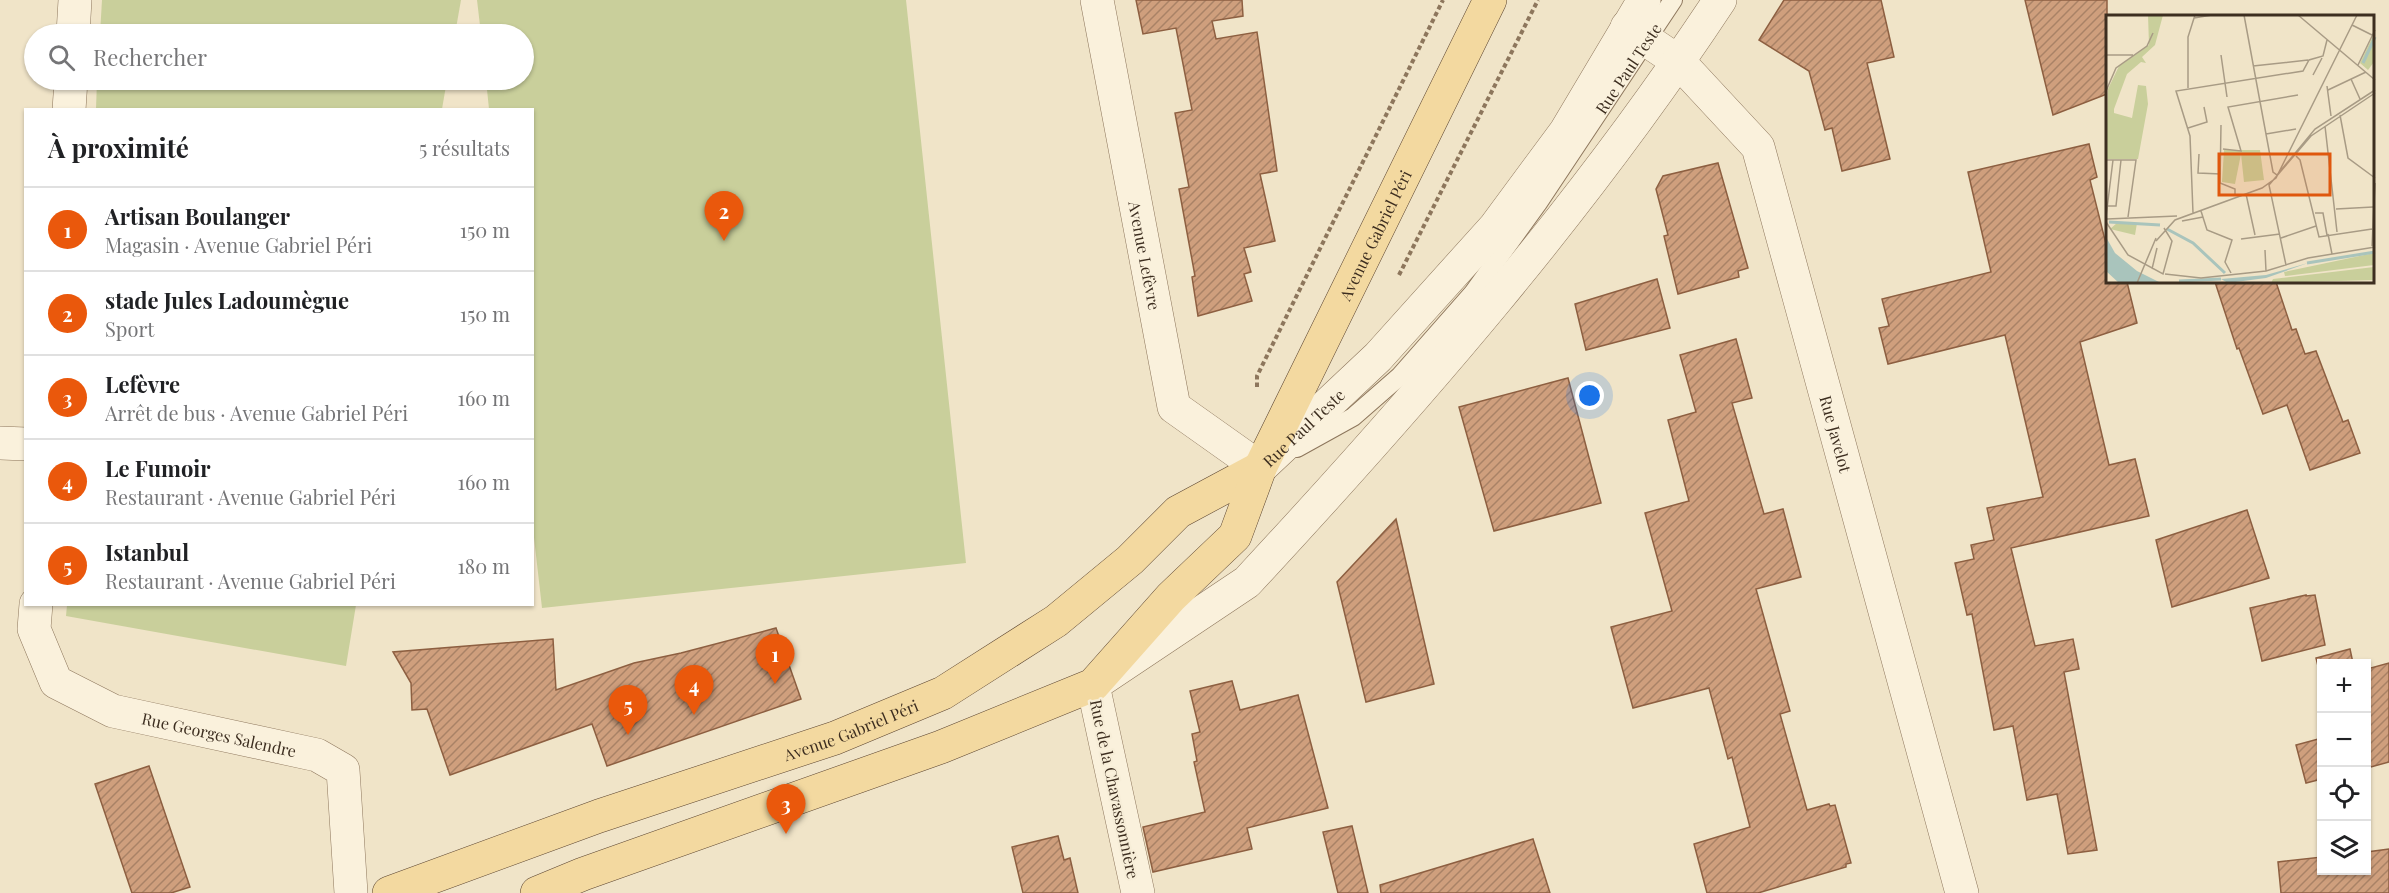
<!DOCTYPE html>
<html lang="fr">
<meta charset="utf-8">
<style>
:root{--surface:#fff;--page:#f2f2f2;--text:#202124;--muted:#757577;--line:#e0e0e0;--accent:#ea580c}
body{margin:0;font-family:"Playfair Display",serif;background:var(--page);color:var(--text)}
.controls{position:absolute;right:18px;bottom:18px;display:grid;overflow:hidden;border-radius:0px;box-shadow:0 2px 4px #0004}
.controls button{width:54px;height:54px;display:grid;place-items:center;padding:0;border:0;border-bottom:2px solid var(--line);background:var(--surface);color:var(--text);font:30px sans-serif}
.you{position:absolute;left:1590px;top:396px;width:21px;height:21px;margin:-15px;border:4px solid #fff;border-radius:50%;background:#1a73e8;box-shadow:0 0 0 9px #1a73e833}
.badge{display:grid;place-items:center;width:39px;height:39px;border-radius:50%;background:var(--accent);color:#fff;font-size:20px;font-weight:700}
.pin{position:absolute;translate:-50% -50px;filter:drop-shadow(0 2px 3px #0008)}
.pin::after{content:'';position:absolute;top:32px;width:21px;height:18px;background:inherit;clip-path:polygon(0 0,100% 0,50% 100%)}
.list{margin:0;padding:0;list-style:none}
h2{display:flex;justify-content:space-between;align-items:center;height:78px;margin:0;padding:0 24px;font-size:26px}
h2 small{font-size:20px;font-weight:400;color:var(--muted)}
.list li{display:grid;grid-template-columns:39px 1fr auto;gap:18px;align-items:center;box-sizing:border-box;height:84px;padding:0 24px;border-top:2px solid var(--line)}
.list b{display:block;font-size:22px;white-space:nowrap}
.list p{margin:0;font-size:20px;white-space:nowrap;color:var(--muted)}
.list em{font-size:20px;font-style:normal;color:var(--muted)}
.icon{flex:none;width:33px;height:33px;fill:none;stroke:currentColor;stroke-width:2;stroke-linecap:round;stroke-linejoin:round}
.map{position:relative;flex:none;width:2389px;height:893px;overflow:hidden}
.search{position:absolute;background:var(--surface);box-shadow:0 2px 4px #0004;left:24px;top:24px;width:510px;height:66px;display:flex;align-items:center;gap:15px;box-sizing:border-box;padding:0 21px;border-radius:33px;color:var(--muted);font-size:22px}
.panel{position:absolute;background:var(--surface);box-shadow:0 2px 4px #0004;left:24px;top:108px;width:510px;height:498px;border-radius:0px}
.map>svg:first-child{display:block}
.park{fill:#c9cf9b}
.building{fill:url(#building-hatch);stroke:#8d5f41;stroke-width:1.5}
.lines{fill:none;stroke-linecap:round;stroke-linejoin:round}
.lane-casing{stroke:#8d765c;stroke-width:20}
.street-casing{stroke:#8d765c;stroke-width:34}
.primary-casing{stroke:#5b4430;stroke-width:34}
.path{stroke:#8d765c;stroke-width:4;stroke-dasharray:4.5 3;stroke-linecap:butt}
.lane{stroke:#faf1dc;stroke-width:18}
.street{stroke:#faf1dc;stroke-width:33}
.primary{stroke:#f3d9a0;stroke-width:33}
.labels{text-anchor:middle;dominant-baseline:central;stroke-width:4.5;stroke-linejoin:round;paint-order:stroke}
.street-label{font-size:16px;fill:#3d2e20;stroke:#f7eed8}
.inset-river{fill:none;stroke:#a9c4bc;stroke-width:3}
.inset-road{fill:none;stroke:#a89b85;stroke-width:1.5}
.view{fill:#df570d;fill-opacity:0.15;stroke:#df570d;stroke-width:3}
.inset-edge{fill:none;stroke:#3d2e20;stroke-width:3}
</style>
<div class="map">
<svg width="2389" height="893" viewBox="0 0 2389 893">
<defs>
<pattern id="building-hatch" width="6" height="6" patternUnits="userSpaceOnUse" patternTransform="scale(1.5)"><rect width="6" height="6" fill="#cf9f7d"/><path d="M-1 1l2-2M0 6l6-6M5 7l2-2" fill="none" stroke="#a98266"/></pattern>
</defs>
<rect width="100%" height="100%" fill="#f0e4c8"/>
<g class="park">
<polygon points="102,0 461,0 455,34 100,34"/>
<polygon points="477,0 906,0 966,563 542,608 532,520 532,110 489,109 486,80 524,80 524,34 481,34"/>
<polygon points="97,80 447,80 442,109 96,109"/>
<polygon points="67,605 67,604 356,605 346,666 66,616"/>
</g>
<g class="building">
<polygon points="1136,0 1242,0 1243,16 1212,21 1216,39 1257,32 1277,171 1260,174 1275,241 1244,248 1251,272 1244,274 1252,301 1198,316 1192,277 1195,276 1179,189 1189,187 1175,113 1192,110 1176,28 1143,34"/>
<polygon points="1784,0 1881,0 1894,57 1867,63 1890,159 1842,171 1832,128 1825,130 1809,71 1759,40"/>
<polygon points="2025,0 2107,0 2107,94 2053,115"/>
<polygon points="2089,144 2097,177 2090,180 2107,248 2107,282 2127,282 2137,323 2080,342 2109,465 2135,459 2149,516 2011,548 2035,646 2073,639 2079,669 2064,672 2097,850 2068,854 2057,794 2027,800 2013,726 1994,730 1972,614 1967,615 1955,563 1974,559 1971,545 1994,540 1987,508 2043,497 2005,335 1888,364 1879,328 1889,326 1882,299 1991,272 1968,172"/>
<polygon points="1718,163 1748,268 1738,271 1739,277 1678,294 1664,236 1668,235 1656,189 1663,176"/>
<polygon points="1657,279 1670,328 1586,350 1575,304"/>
<polygon points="2215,282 2276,282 2292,330 2296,329 2305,354 2316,351 2343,422 2348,420 2360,453 2310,470 2287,405 2263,414 2239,348 2237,349"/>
<polygon points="1736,339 1752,398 1732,403 1764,514 1783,509 1801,577 1756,589 1790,711 1780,714 1807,810 1829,804 1830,806 1835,805 1851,863 1846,864 1846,867 1758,893 1707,893 1694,844 1750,827 1732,757 1728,759 1709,688 1633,708 1611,627 1672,611 1645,513 1689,501 1668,420 1696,412 1680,355"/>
<polygon points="1568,378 1601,503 1494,531 1459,407"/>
<polygon points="2247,510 2269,578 2172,607 2156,540"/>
<polygon points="1396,519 1434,684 1366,702 1337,582"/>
<polygon points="2306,595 2306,596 2315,595 2325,645 2262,661 2250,608"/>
<polygon points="776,628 801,699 607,766 592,724 450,775 427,709 412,710 411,683 393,652 553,639 556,690 634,663 681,653"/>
<polygon points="2350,649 2353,663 2322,663 2322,682 2316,658"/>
<polygon points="2389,663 2389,762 2367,768 2367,669"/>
<polygon points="1232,681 1240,710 1298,695 1328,808 1247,828 1252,849 1153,872 1143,827 1205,812 1194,762 1197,761 1192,734 1200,732 1190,691"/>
<polygon points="2322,738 2322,779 2306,783 2296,745"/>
<polygon points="149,766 190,887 171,893 132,893 95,784"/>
<polygon points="1352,826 1368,893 1338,893 1323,832"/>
<polygon points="1058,836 1064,860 1070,858 1078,893 1023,893 1012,847"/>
<polygon points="1533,839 1550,893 1381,893 1380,885"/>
<polygon points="2389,849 2389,893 2281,893 2278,862 2322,857 2322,870 2367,870 2367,852"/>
</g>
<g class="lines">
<g class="lane-casing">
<g id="lane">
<path id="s1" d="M 1297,448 L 1353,417 L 1400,376 L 1473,293 L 1538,203 L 1673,0"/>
</g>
</g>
<g class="street-casing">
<g id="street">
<path id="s2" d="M 1097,0 L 1174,407 L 1260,468 L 1378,357 L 1495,227 L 1566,131 L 1644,0"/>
<path id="s3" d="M 1627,27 L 1679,62 L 1758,147 L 1962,893"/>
<polyline points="73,34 75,0"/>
<polyline points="69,110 71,80"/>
<polyline points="0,443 26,444"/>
<path id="s4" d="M 36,604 L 34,629 L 56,682 L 113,711 L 317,755 L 343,770 L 351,893"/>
<path d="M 1138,893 L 1093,685 L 1247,582 C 1417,399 1582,209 1720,0"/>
</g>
</g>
<g class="primary-casing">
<g id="primary">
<path id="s5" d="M 389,893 L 599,816 L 835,738 L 943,693 L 1056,621 L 1130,560 L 1178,512 L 1260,468"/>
<path id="s6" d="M 537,893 L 583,874 L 941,747 L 1093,685 L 1171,597 L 1235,536 L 1260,468 L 1490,0"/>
</g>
</g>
<g class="path">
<polyline points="1399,275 1538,0"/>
<polyline points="1257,387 1257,376 1443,0"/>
</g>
<use href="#lane" class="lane"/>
<use href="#street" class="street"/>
<use href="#primary" class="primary"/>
</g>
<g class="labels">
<g class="street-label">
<text stroke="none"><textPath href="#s1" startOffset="510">Rue Paul Teste</textPath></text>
<text stroke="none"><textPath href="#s6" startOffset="1132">Avenue Gabriel Péri</textPath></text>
<text stroke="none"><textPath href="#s2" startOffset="260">Avenue Lefèvre</textPath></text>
<text stroke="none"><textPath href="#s2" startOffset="579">Rue Paul Teste</textPath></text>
<text stroke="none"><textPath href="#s3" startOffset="476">Rue Javelot</textPath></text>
<text stroke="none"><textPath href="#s5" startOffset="490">Avenue Gabriel Péri</textPath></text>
<text stroke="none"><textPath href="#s4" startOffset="255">Rue Georges Salendre</textPath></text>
<text transform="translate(1115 789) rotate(78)">Rue de la Chavassonnière</text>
</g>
</g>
<g transform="translate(2106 15)">
<rect width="268" height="268" fill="#f0e4c8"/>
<path d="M 268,252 L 268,265 L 165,268 L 167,264 Z" fill="#c9cf9b"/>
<path d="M 268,19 L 268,47 L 262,55 L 254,48 ZM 118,135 L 154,135 L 158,165 L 138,167 L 135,139 L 129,169 L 116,167 Z" fill="#c9cf9b"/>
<path d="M 42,0 L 57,0 L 49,30 L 36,42 L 40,48 L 35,47 L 21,59 L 8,94 L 8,98 L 26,103 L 32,70 L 40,71 L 42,89 L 32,144 L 0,144 L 2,74 L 13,51 L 43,30 ZM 11,208 L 31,208 L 29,220 L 4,214 ZM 268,238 L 268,250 L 179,261 L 178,257 Z" fill="#c9cf9b"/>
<path d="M 0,222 L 9,238 L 31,256 L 55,268 L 13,268 L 0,256 ZM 202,248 L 160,263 L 122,268 L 115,264 L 160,260 Z" fill="#a9c4bc"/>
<path class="inset-river" d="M 257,48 L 269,22M 3,207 L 54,210M 61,214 L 87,228 L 119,258M 201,248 L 269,237M 73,266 L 115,264"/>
<path class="inset-road" d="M 138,0 L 167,157 L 171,160 L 209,114 L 269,75M 192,0 L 269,65M 88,3 L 106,0M 246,10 L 266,20M 0,40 L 27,40M 115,40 L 121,82M 252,50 L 269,15M 147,51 L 202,45M 207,60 L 216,43M 245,64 L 254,84M 221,71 L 225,101M 82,73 L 82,22 L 89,0M 222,75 L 260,57M 0,76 L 10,53 L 41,31 L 47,18M 234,100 L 242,143 L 269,163M 115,110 L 114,168 L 129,174 L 129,181M 219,111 L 231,217M 82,113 L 101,107 L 98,92M 160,119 L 190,114M 117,134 L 135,136 L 122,92 L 192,80M 93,139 L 92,158 L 115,159M 190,141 L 194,145 L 213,222 L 266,214M 0,145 L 30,145 L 22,202M 140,179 L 149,220M 2,191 L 10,191 L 15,145M 230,194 L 267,192M 95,196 L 101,215 L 126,225 L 119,247 L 125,258M 87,198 L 84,121 L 70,76 L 197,56 L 203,45 L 217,41 L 221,25M 209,198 L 217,198 L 221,220M 0,202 L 7,145M 1,204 L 71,201M 76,206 L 97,202M 0,207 L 22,240 L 57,259 L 66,226 L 58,213M 222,219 L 226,239M 175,223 L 210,211M 135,224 L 174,219M 50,226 L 69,205 L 156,173 L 170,163 L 251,0M 266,231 L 269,168M 159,235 L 160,256M 180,250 L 163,170 L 205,121 L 269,78M 46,254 L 51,233M 59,259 L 95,263 L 160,256 L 202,243 L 269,232M 31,268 L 50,223"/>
<path class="view" d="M 113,139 L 224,139 L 224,180 L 113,180 Z"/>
<rect width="268" height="268" class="inset-edge"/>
</g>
</svg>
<div class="controls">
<button>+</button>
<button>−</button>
<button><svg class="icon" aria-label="locate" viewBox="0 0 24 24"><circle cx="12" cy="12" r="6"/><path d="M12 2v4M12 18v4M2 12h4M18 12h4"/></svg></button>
<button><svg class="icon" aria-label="layers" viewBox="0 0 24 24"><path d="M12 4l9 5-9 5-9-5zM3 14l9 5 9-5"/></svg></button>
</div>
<div class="you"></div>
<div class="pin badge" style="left:775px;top:684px">1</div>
<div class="pin badge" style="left:724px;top:241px">2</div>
<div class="pin badge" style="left:786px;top:834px">3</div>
<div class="pin badge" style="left:694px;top:715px">4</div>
<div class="pin badge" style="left:628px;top:735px">5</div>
<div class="search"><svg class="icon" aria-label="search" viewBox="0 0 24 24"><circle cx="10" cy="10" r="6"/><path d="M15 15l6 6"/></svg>Rechercher</div>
<section class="panel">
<h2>À proximité<small>5 résultats</small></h2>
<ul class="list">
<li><span class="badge">1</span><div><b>Artisan Boulanger</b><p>Magasin · Avenue Gabriel Péri</p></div><em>150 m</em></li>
<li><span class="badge">2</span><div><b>stade Jules Ladoumègue</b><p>Sport</p></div><em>150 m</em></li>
<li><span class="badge">3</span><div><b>Lefèvre</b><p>Arrêt de bus · Avenue Gabriel Péri</p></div><em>160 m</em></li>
<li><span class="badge">4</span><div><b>Le Fumoir</b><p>Restaurant · Avenue Gabriel Péri</p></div><em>160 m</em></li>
<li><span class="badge">5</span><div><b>Istanbul</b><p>Restaurant · Avenue Gabriel Péri</p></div><em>180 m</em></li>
</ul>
</section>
</div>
